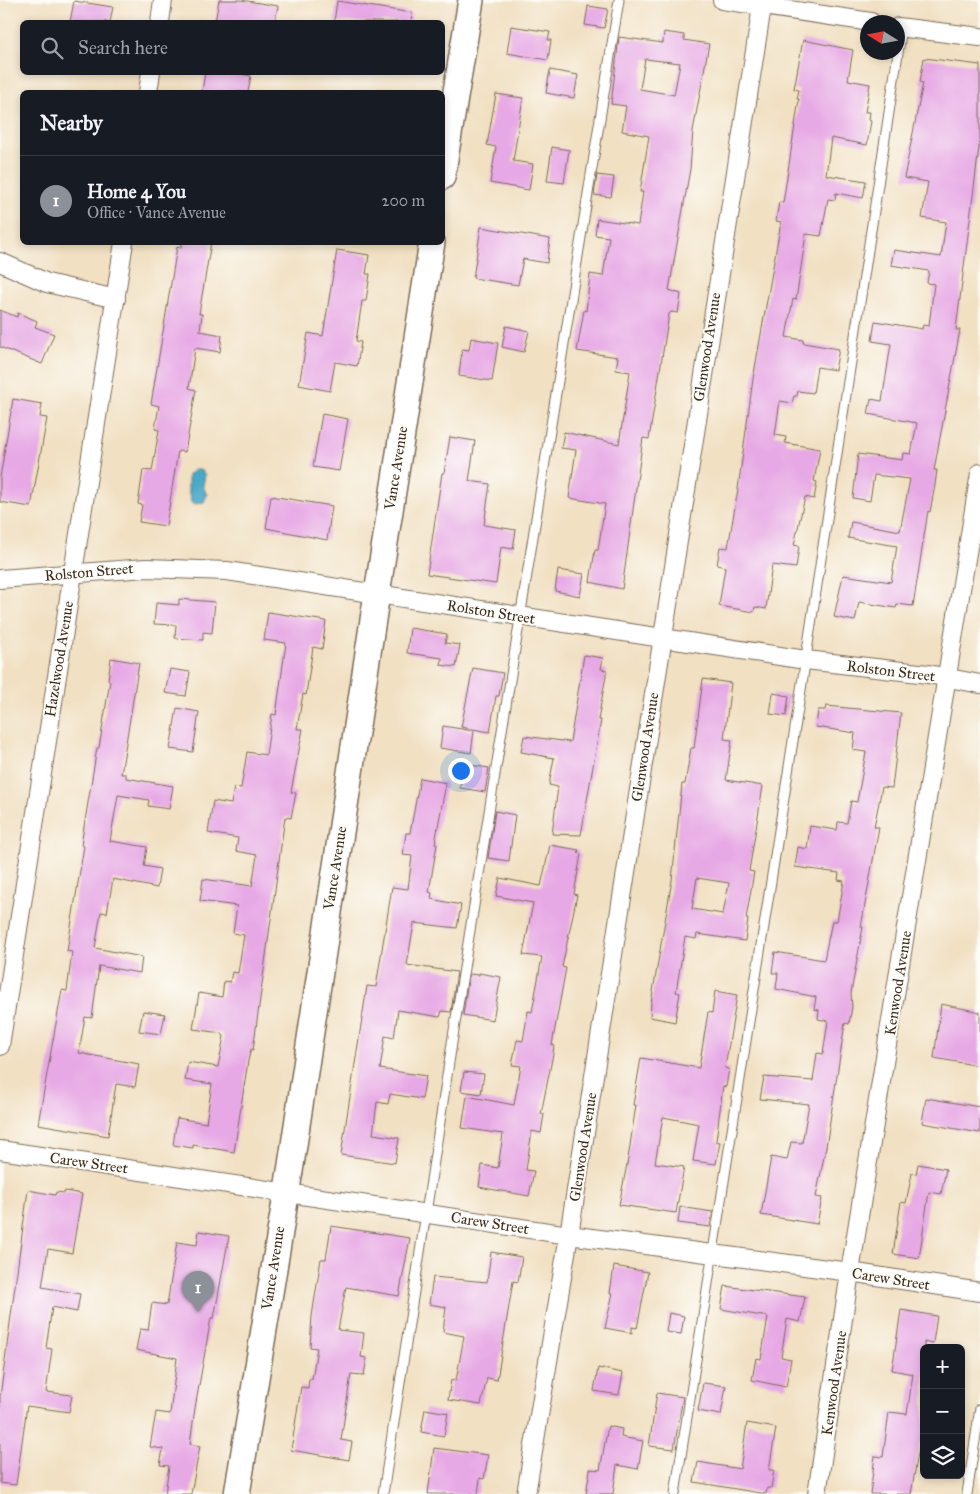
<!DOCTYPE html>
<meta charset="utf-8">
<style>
:root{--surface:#171b24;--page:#20242c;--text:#f1f3f6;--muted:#9ea1a6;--line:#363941;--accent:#8c9099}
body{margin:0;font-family:"IM FELL Great Primer",serif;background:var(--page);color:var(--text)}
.controls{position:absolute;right:15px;bottom:15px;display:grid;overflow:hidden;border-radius:8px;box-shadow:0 2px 8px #0003}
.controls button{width:45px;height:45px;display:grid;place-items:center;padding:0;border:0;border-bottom:1px solid var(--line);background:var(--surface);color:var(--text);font:25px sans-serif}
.compass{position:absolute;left:860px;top:15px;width:45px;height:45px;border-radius:50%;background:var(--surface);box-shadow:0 2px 8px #0003;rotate:281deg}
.you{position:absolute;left:460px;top:770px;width:18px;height:18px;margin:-12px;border:4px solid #fff;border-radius:50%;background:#1a73e8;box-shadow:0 0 0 8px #1a73e833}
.badge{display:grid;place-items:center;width:32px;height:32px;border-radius:50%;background:var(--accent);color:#fff;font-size:16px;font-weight:700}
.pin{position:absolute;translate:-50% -41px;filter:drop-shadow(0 1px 2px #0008)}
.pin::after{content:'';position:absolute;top:26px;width:18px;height:15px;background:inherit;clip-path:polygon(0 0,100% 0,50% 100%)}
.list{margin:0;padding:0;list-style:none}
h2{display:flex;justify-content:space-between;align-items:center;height:65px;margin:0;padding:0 20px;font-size:21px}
h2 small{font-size:16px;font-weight:400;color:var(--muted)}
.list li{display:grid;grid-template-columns:32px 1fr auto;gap:15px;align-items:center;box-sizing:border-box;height:90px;padding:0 20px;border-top:1px solid var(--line)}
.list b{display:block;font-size:19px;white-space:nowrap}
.list p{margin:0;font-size:16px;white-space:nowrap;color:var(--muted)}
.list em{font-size:16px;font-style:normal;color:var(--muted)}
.icon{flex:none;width:28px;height:28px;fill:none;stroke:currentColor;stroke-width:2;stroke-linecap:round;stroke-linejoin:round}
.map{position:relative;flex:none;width:980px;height:1494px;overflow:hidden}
.search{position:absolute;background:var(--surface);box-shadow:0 2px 8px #0003;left:20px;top:20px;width:425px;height:55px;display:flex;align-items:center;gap:12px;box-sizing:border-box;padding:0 18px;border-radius:8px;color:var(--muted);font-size:19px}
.panel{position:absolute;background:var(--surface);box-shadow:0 2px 8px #0003;left:20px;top:90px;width:425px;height:155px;border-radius:8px}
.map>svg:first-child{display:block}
.water{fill:#48a8c7;stroke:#426972}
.building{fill:#e7a9e5;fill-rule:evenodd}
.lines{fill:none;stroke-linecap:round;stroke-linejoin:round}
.lane-casing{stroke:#7b6a57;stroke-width:11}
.street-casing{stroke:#7b6a57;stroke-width:20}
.secondary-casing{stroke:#7b6a57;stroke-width:28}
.lane{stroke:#fff;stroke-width:9}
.street{stroke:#fff;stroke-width:18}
.secondary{stroke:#fff;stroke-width:25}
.labels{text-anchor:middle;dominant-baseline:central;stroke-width:4;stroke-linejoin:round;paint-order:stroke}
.street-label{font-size:15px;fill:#3b2a1e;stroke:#fdfcf7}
</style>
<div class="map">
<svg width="980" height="1494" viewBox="0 0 980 1494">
<rect width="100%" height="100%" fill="#fdfcf7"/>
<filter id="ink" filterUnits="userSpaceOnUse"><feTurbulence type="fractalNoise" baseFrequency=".02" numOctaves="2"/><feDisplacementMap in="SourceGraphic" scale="10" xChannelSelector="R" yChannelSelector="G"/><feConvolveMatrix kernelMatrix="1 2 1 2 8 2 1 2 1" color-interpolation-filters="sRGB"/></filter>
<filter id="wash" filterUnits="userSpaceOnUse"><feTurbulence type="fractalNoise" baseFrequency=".0096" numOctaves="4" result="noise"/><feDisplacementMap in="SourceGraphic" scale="20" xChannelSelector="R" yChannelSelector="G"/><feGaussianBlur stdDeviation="1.12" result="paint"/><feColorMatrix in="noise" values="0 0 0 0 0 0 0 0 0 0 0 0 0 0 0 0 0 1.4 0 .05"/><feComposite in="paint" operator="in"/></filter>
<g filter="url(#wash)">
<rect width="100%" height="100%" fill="#f1e0c2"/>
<polygon class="water" points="195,469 202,471 205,475 203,486 207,495 204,502 196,504 191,502 188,489 188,475"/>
<g id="blocks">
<g class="building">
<polygon points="219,0 241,0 278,6 275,22 215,22"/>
<polygon points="74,1 113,7 110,22 70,22"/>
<polygon points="337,1 412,13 411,22 334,22"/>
<polygon points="588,6 608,9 604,28 585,25"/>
<polygon points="511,26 550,32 548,40 551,40 548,60 507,53"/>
<path d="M 664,32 L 684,35 L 684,40 L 709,44 L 693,131 L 690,169 L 669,290 L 681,294 L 678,313 L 671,312 L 669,314 L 649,439 L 643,438 L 622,589 L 590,582 L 595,550 L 598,550 L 605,504 L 569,498 L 576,450 L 561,448 L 564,432 L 619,444 L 630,372 L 616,370 L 618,357 L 577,351 L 584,310 L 586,311 L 590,274 L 603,276 L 609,237 L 595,235 L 597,219 L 638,225 L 643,192 L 640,192 L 649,136 L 622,131 L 626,106 L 611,104 L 619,37 L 663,43 ZM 645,59 L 680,63 L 674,95 L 640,89 Z"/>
<polygon points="803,40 853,50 848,80 870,84 865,112 870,112 869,120 871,121 867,145 831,138 826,175 866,181 863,198 836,193 835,200 828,199 821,236 806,234 796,300 793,299 786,337 803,340 803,343 839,349 835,370 817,367 813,393 798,391 797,396 794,396 792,403 780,401 775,435 786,437 785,443 820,449 814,481 817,482 814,499 805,497 794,545 799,546 796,568 772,565 766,609 755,607 754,612 719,606 725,567 717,565 720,547 728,548 738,489 753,379 781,222 776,221 779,202 783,203 799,99 797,99 799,90 794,89"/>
<polygon points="924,58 980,65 980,140 956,330 960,330 934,470 937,470 935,485 930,512 928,511 913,606 897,604 896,608 859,602 855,621 834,617 843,575 891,582 897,546 848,538 851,522 900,531 910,479 874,475 870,501 853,498 858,454 902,460 903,453 911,454 917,423 868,414 871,399 882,401 891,344 872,341 875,321 922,329 923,325 929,326 934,284 927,283 929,271 891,265 894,250 941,257 946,222 922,218 928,182 904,178 923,83 920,82"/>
<polygon points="550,70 578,75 574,98 546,93"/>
<polygon points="205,72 231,72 251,76 248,92 202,92"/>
<polygon points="496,94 523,98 513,161 533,164 529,190 490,183 496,147 487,145"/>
<polygon points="552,147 569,150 564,183 547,181"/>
<polygon points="597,175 614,177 611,197 594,195"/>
<polygon points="481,227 550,239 547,263 523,259 518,285 473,278"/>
<polygon points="182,242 211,242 199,314 202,314 200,331 222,335 220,352 195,348 189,388 196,390 185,452 178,451 166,526 139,522 142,505 138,504 143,470 152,471 159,430 155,429 159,406 151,404 177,247 181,248"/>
<polygon points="337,250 369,255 366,274 370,274 366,301 362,301 356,341 361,342 357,366 335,362 330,391 299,385 308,333 323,336"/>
<polygon points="0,310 17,317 18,313 37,321 35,327 54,334 42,364 0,347"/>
<polygon points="506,326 529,331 524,352 502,347"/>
<polygon points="471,338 498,343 492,381 459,376 462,349 469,350"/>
<polygon points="13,399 42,404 40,417 47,418 31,507 0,502 0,478"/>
<polygon points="322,414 348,419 339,471 313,467"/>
<polygon points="450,437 475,441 469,481 490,484 484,525 516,530 513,549 501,547 496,584 427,574 442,473 444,473"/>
<polygon points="271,496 332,506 327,540 266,528"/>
<polygon points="558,570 584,574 580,596 555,591"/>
<polygon points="179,599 215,602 212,633 203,632 203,640 175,638 176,625 154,624 156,603 179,605"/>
<polygon points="268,612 326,621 322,649 313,647 306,695 303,694 297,729 303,729 291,792 296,793 291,818 285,817 253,1050 251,1049 248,1061 234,1152 193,1145 193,1148 173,1145 177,1118 206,1123 212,1084 185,1080 188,1062 218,1067 224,1036 221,1033 193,1029 199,993 222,997 224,981 230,982 232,972 238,973 244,935 233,933 237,906 200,901 203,879 252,886 257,855 236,851 238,838 208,833 213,801 231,804 234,787 241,788 247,752 266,755 272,714 276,715 286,643 264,640"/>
<polygon points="410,628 447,634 445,643 460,645 456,667 441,665 442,658 407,653"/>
<polygon points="584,655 603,658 601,669 607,670 598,720 601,720 581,835 552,834 558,787 549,785 554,758 521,752 524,736 570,742"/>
<polygon points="111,658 139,663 121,774 126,774 126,778 173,786 169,809 148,806 149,800 118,795 110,841 147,847 144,866 160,869 157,888 113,879 107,913 101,912 95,948 142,957 140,973 99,966 92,1018 85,1017 79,1053 139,1064 135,1087 116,1084 108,1136 38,1124 62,990 67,991 72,952 67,951 84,846 81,845 97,748 99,748 110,681 108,680"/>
<polygon points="473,668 503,673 499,696 496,696 490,732 461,727"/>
<polygon points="170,669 190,672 186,696 165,693"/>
<path d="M 703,679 L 731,683 L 724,739 L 732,740 L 726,780 L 763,786 L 749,871 L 754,872 L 746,919 L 748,919 L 745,941 L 697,934 L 696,939 L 685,937 L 676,992 L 680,993 L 675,1022 L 650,1017 L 651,1003 L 672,880 L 682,784 L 685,784 L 691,748 L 694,748 ZM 697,878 L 729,883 L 723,914 L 692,909 Z"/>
<polygon points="773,693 789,696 786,716 770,714"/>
<polygon points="826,706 901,713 892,788 882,787 874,827 879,827 861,927 863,927 851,993 852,1007 849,1024 845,1023 826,1147 816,1197 822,1198 817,1224 761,1215 771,1157 787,1160 791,1142 802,1143 809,1104 760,1099 764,1077 813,1081 817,1053 823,1054 828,1021 818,1019 819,1010 814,1009 816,997 776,989 778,973 772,973 775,952 824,960 832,921 837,921 844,881 838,880 839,873 795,867 798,847 807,849 810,826 837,830 838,822 847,823 851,801 857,802 866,752 853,750 855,733 816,727 818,710 825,710"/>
<polygon points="177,708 199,712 193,752 170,749"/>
<polygon points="443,726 474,731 471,753 440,748"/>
<polygon points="464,764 489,768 485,792 460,788"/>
<polygon points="420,778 446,783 435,843 437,844 429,892 432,893 431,899 461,905 457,928 414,923 407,965 457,972 451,1012 442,1011 440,1017 398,1010 394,1038 385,1036 380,1069 426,1076 422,1099 390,1094 388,1104 377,1102 373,1134 399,1138 395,1163 341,1155 367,986 376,987 392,887 408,889 412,856 403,855 406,833 410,833"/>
<polygon points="495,811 515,815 509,861 488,858"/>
<polygon points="550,845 579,850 578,853 581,854 574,894 577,895 562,967 566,968 552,1045 554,1045 553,1054 541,1114 544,1114 541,1133 532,1131 526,1170 534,1171 529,1196 479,1187 482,1165 498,1168 503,1134 462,1128 467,1096 514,1105 521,1066 512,1065 517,1040 523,1041 528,1011 532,1012 542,957 523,955 533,903 496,896 500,878 541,886"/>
<polygon points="479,973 501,977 493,1020 463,1015 469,974 479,975"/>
<polygon points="715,991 737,995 725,1068 729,1069 726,1087 723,1086 716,1141 720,1142 716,1164 693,1161 699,1124 663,1117 655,1163 684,1167 676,1213 619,1205 628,1159 636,1105 633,1105 641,1058 699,1068 708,1012 712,1013"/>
<polygon points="941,1004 980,1012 980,1066 934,1058"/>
<polygon points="143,1011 165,1014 161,1034 139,1031"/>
<polygon points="464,1072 484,1074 481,1094 461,1091"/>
<polygon points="926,1098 980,1107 980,1133 922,1123"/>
<polygon points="918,1164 946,1169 941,1194 929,1192 919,1258 893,1254 901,1202 906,1203 912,1173 916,1174"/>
<polygon points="28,1190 55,1195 56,1192 64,1193 65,1191 82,1194 72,1253 48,1249 42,1287 80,1294 77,1312 52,1307 46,1348 52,1349 46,1392 72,1395 69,1412 27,1406 16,1485 0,1483 0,1397"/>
<polygon points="680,1207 713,1212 710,1227 678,1223"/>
<polygon points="331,1226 410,1238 399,1296 346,1287 338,1330 364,1333 361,1357 367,1358 364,1375 351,1374 341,1440 352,1442 349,1460 291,1450 301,1387 308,1388 309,1379 312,1379 317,1348 310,1347 312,1316 321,1259 326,1259"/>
<polygon points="199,1231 229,1236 214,1318 211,1318 195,1408 190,1444 200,1446 191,1494 165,1494 169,1466 160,1465 163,1449 150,1447 156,1412 170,1414 177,1358 136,1350 140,1329 148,1330 152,1303 167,1305 177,1242 197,1245"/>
<polygon points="491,1252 522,1257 518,1282 513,1281 497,1380 487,1378 481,1405 448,1400 451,1380 456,1381 464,1336 443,1332 446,1307 429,1304 433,1277 487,1282"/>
<polygon points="614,1266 648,1272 637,1328 632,1327 632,1333 605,1328 613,1293 610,1293"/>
<polygon points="725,1286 805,1297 800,1322 787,1319 781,1357 791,1359 786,1387 752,1380 756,1358 761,1359 768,1317 721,1309"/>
<polygon points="901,1310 937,1316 933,1343 924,1342 924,1426 922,1442 920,1442 911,1494 870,1494 875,1456 883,1457 889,1412 907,1414 913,1374 892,1370"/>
<polygon points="669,1313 684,1316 681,1334 666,1332"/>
<polygon points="598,1368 623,1373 619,1395 594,1391"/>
<polygon points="703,1383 726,1386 721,1415 698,1411"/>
<polygon points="657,1393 683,1397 674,1449 649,1446"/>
<polygon points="425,1409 448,1413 444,1436 421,1432"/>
<polygon points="747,1423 776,1428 769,1470 774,1470 771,1488 767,1488 766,1494 694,1482 698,1462 740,1469"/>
<polygon points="608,1426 622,1429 621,1437 643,1441 638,1469 617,1465 613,1494 586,1494 590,1469 600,1470"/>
<polygon points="434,1448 488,1455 484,1479 480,1478 478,1494 428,1494"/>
</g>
</g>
</g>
<g filter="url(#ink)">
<use href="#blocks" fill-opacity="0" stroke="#7b6a57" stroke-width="1"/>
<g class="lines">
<g class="lane-casing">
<g id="lane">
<polyline points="383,1494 452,1043 619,0"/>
<polyline points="675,1494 803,677 902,27"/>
<polyline points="967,1494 980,1408"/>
</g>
</g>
<g class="street-casing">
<g id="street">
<polyline points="722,0 871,22"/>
<polyline points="160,22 163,0"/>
<polyline points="898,27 980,37"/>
<polyline points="148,92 151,72"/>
<polyline points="0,262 47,283 116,299"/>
<polyline points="0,579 146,568 227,571 682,641 806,660 928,674 980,684"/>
<polyline points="0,1046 124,242"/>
<polyline points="0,1150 569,1235 850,1272 980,1292"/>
<polyline points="526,1494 569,1235 763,0"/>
<polyline points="817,1494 850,1272 980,473"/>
</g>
</g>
<g class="secondary-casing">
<g id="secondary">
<polyline points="442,177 471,0"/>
<polyline points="237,1494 291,1165 374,613 432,242"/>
</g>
</g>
<use href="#lane" class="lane"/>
<use href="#street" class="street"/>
<use href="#secondary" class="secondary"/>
</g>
</g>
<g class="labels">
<g class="street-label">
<text transform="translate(707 347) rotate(-81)">Glenwood Avenue</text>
<text transform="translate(396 468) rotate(-81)">Vance Avenue</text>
<text transform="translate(89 572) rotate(-5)">Rolston Street</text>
<text transform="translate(491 612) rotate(9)">Rolston Street</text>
<text transform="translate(59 659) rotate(-81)">Hazelwood Avenue</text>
<text transform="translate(891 671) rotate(7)">Rolston Street</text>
<text transform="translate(645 747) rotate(-81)">Glenwood Avenue</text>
<text transform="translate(335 868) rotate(-81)">Vance Avenue</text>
<text transform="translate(898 983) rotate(-81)">Kenwood Avenue</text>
<text transform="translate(583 1147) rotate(-81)">Glenwood Avenue</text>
<text transform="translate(89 1163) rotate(8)">Carew Street</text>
<text transform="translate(490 1223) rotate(9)">Carew Street</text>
<text transform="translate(273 1268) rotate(-81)">Vance Avenue</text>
<text transform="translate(891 1279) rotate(9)">Carew Street</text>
<text transform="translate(834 1383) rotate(-82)">Kenwood Avenue</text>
</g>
</g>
</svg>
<div class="controls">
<button>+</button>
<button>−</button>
<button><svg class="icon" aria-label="layers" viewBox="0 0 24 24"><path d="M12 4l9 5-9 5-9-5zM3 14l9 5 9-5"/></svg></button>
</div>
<svg class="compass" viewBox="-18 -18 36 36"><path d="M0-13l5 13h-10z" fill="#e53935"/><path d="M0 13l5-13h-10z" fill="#9ea1a6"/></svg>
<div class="you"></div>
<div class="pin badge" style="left:198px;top:1312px">1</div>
<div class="search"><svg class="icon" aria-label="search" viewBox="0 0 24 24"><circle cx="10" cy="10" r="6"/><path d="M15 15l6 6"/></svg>Search here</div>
<section class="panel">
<h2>Nearby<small></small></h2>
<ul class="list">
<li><span class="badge">1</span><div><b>Home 4 You</b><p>Office · Vance Avenue</p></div><em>200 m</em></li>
</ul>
</section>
</div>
